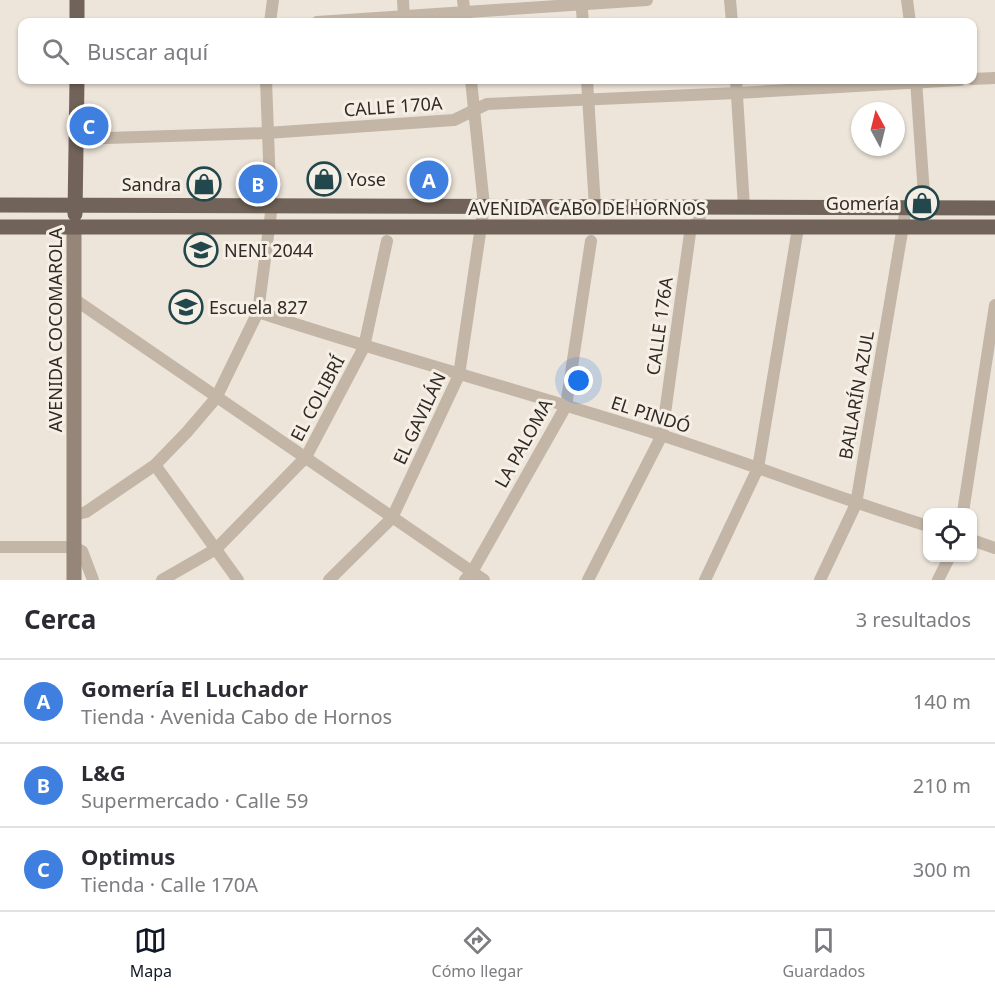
<!DOCTYPE html>
<html lang="es">
<meta charset="utf-8">
<style>
:root{--surface:#fff;--page:#f7f7f7;--text:#2b2b33;--muted:#7c7c81;--line:#e1e1e2;--accent:#111827}
body{margin:0;font-family:"Noto Sans",sans-serif;background:var(--page);color:var(--text)}
.controls{position:absolute;right:18px;bottom:18px;display:grid;overflow:hidden;border-radius:12px;box-shadow:0 2px 4px #0004}
.controls button{width:54px;height:54px;display:grid;place-items:center;padding:0;border:0;border-bottom:2px solid var(--line);background:var(--surface);color:var(--text);font:30px sans-serif}
.compass{position:absolute;left:851px;top:102px;width:54px;height:54px;border-radius:50%;background:var(--surface);box-shadow:0 2px 4px #0004;rotate:353deg}
.you{position:absolute;left:579px;top:381px;width:21px;height:21px;margin:-15px;border:4px solid #fff;border-radius:50%;background:#1a73e8;box-shadow:0 0 0 9px #1a73e833}
.badge{display:grid;place-items:center;width:39px;height:39px;border-radius:50%;background:var(--accent);color:#fff;font-size:20px;font-weight:700}
.pin{position:absolute;translate:-50% -50%;border:3px solid #fff;box-shadow:0 2px 6px #0006}
.list{margin:0;padding:0;list-style:none}
h2{display:flex;justify-content:space-between;align-items:center;height:78px;margin:0;padding:0 24px;font-size:26px}
h2 small{font-size:20px;font-weight:400;color:var(--muted)}
.list li{display:grid;grid-template-columns:39px 1fr auto;gap:18px;align-items:center;box-sizing:border-box;height:84px;padding:0 24px;border-top:2px solid var(--line)}
.list b{display:block;font-size:22px;white-space:nowrap}
.list p{margin:0;font-size:20px;white-space:nowrap;color:var(--muted)}
.list em{font-size:20px;font-style:normal;color:var(--muted)}
.icon{flex:none;width:33px;height:33px;fill:none;stroke:currentColor;stroke-width:2;stroke-linecap:round;stroke-linejoin:round}
.map{position:relative;flex:none;width:995px;height:580px;overflow:hidden}
.search{position:absolute;background:var(--surface);box-shadow:0 2px 4px #0004;left:18px;right:18px;top:18px;height:66px;display:flex;align-items:center;gap:15px;box-sizing:border-box;padding:0 21px;border-radius:12px;color:var(--muted);font-size:22px}
.sheet{height:330px;background:var(--surface)}
nav{display:flex;justify-content:space-around;align-items:center;box-sizing:border-box;height:84px;border-top:2px solid var(--line);background:var(--surface);font-size:16px;color:var(--muted)}
nav a{display:grid;justify-items:center;gap:3px}
nav .on{color:var(--accent)}
.map>svg:first-child{display:block}
.lines{fill:none;stroke-linecap:round;stroke-linejoin:round}
.street{stroke:#c3b6a7;stroke-width:12}
.secondary{stroke:#968579;stroke-width:15}
.primary{stroke:#716359;stroke-width:15}
.labels{text-anchor:middle;dominant-baseline:central;stroke-width:6;stroke-linejoin:round;paint-order:stroke}
.street-label{font-size:18px;fill:#312a26;stroke:#f5efe5}
.poi-label{font-size:18px;fill:#312a26;stroke:#f5efe5;text-anchor:start}
</style>
<div class="map">
<svg width="995" height="580" viewBox="0 0 995 580">
<rect width="100%" height="100%" fill="#ede5d9"/>
<g class="lines">
<g class="street">
<polyline points="403,0 404,18"/>
<polyline points="463,0 466,22"/>
<polyline points="581,0 583,22"/>
<polyline points="730,0 732,22"/>
<polyline points="907,0 910,22"/>
<polyline points="270,22 273,0"/>
<polyline points="317,22 647,0"/>
<polyline points="972,79 995,78"/>
<polyline points="587,80 595,207"/>
<polyline points="736,80 744,207"/>
<polyline points="916,80 925,209"/>
<polyline points="76,139 267,133 454,120 487,104 737,93 960,80"/>
<polyline points="74,299 484,580"/>
<path d="M 258,312 C 392,356 527,392 661,435 C 751,464 838,498 928,526"/>
<polyline points="155,465 238,580"/>
<polyline points="963,512 995,305"/>
<polyline points="74,515 86,512 155,465 187,432 216,398 258,312 271,213 266,80"/>
<polyline points="972,540 995,548"/>
<polyline points="0,547 74,547 82,551 93,580"/>
<polyline points="162,580 216,549 306,457 364,347 387,241"/>
<polyline points="329,580 392,518 459,375 484,206 471,80"/>
<polyline points="465,580 472,572 566,406 591,241"/>
<polyline points="588,580 662,435 691,226 699,222 701,207"/>
<polyline points="705,580 758,468 798,228"/>
<polyline points="820,580 856,504 906,208"/>
<polyline points="938,580 949,558"/>
</g>
<polyline class="secondary" points="74,226 74,580"/>
<g class="primary">
<polyline points="77,0 77,22"/>
<polyline points="0,205 995,208"/>
<polyline points="75,214 77,80"/>
<polyline points="0,227 995,227"/>
</g>
</g>
<defs>
<g id="shop-ring" transform="scale(1.725)"><circle r="9.5" fill="#f5efe5" stroke="#22474c" stroke-width="1.5"/><path d="M-5-2.5h2.3a2.7 3.5 0 0 1 5.4 0H5L5.5 6h-11ZM-1.5-2.5h3a1.5 2.3 0 0 0-3 0Z" fill="#22474c"/></g>
<g id="school-ring" transform="scale(1.725)"><circle r="9.5" fill="#f5efe5" stroke="#22474c" stroke-width="1.5"/><path d="M0-5L7-2L0 1L-7-2ZM-4 1L0 2.5L4 1V4Q0 6-4 4Z" fill="#22474c"/></g>
</defs>
<g fill-rule="evenodd">
<use href="#shop-ring" x="324" y="179"/>
<use href="#shop-ring" x="204" y="184"/>
<use href="#shop-ring" x="922" y="203"/>
<use href="#school-ring" x="201" y="250"/>
<use href="#school-ring" x="186" y="307"/>
</g>
<g class="labels">
<g class="street-label">
<text transform="translate(393 106) rotate(-4)">CALLE 170A</text>
<text x="587" y="208">AVENIDA CABO DE HORNOS</text>
<text transform="translate(659 326) rotate(-82)">CALLE 176A</text>
<text transform="translate(55 330) rotate(-90)">AVENIDA COCOMAROLA</text>
<text transform="translate(856 395) rotate(-80)">BAILARÍN AZUL</text>
<text transform="translate(317 398) rotate(-62)">EL COLIBRÍ</text>
<text transform="translate(651 414) rotate(18)">EL PINDÓ</text>
<text transform="translate(419 418) rotate(-65)">EL GAVILÁN</text>
<text transform="translate(523 443) rotate(-61)">LA PALOMA</text>
</g>
<g class="poi-label">
<text x="347" y="179">Yose</text>
<text x="181" y="184" text-anchor="end">Sandra</text>
<text x="899" y="203" text-anchor="end">Gomería</text>
<text x="224" y="250">NENI 2044</text>
<text x="209" y="307">Escuela 827</text>
</g>
</g>
</svg>
<div class="controls">
<button><svg class="icon" aria-label="locate" viewBox="0 0 24 24"><circle cx="12" cy="12" r="6"/><path d="M12 2v4M12 18v4M2 12h4M18 12h4"/></svg></button>
</div>
<svg class="compass" viewBox="-18 -18 36 36"><path d="M0-13l5 13h-10z" fill="#e53935"/><path d="M0 13l5-13h-10z" fill="#7c7c81"/></svg>
<div class="you"></div>
<div class="pin badge" style="left:429px;top:180px;background:#3f7fe0">A</div>
<div class="pin badge" style="left:258px;top:184px;background:#3f7fe0">B</div>
<div class="pin badge" style="left:89px;top:126px;background:#3f7fe0">C</div>
<div class="search"><svg class="icon" aria-label="search" viewBox="0 0 24 24"><circle cx="10" cy="10" r="6"/><path d="M15 15l6 6"/></svg>Buscar aquí</div>
</div>
<section class="sheet">
<h2>Cerca<small>3 resultados</small></h2>
<ul class="list">
<li><span class="badge" style="background:#3f7fe0">A</span><div><b>Gomería El Luchador</b><p>Tienda · Avenida Cabo de Hornos</p></div><em>140 m</em></li>
<li><span class="badge" style="background:#3f7fe0">B</span><div><b>L&amp;G</b><p>Supermercado · Calle 59</p></div><em>210 m</em></li>
<li><span class="badge" style="background:#3f7fe0">C</span><div><b>Optimus</b><p>Tienda · Calle 170A</p></div><em>300 m</em></li>
</ul>
</section>
<nav>
<a class="on"><svg class="icon" aria-label="map" viewBox="0 0 24 24"><path d="M3 6l6-2 6 2 6-2v14l-6 2-6-2-6 2zM9 4v14M15 6v14"/></svg>Mapa</a>
<a><svg class="icon" aria-label="directions" viewBox="0 0 24 24"><path d="M12 3l9 9-9 9-9-9zM9 14v-3h6M13 9l2 2-2 2"/></svg>Cómo llegar</a>
<a><svg class="icon" aria-label="saved" viewBox="0 0 24 24"><path d="M7 4h10v16l-5-4-5 4z"/></svg>Guardados</a>
</nav>
